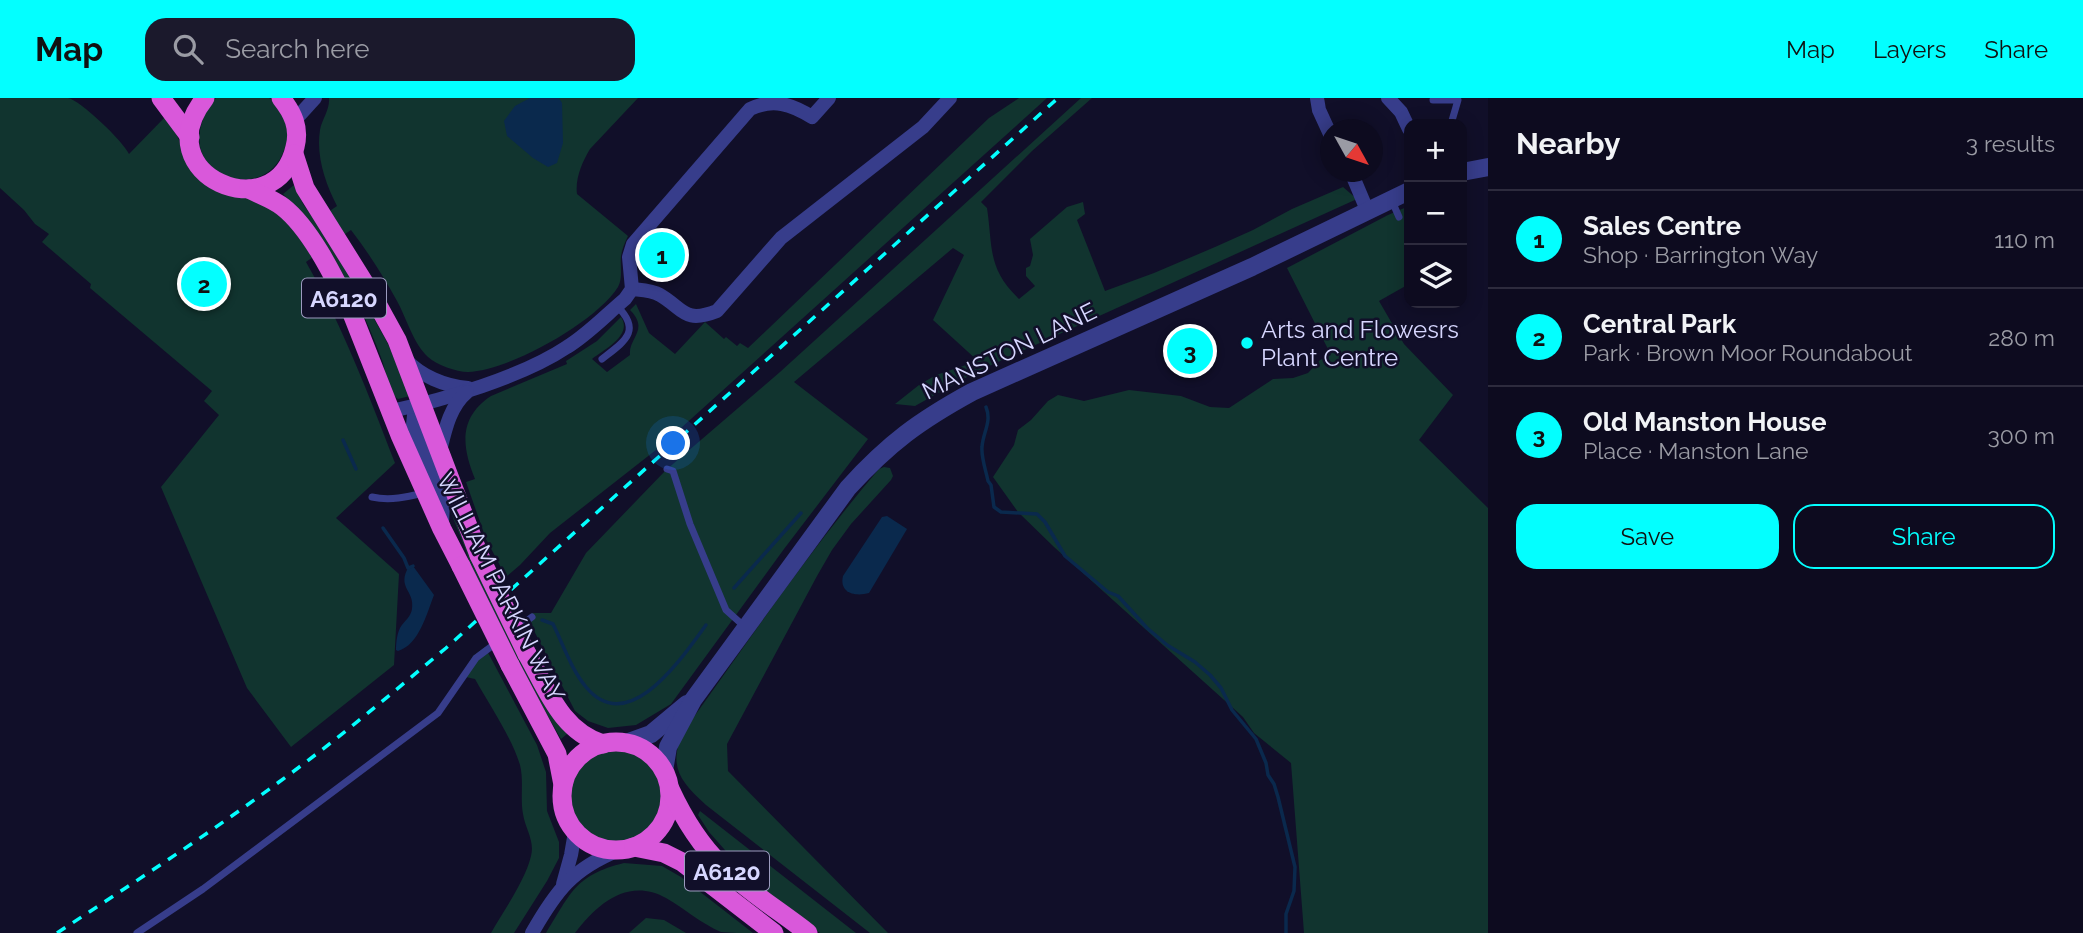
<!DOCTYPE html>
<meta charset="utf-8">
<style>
:root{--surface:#0d0b1f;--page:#1b192c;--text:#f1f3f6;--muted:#9a9ba4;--line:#2d2b3d;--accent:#03ffff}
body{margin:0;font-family:Raleway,sans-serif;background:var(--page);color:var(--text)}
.controls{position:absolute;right:21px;top:21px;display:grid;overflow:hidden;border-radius:14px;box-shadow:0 4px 18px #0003}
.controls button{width:63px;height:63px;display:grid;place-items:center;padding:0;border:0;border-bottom:2px solid var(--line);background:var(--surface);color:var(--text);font:35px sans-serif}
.compass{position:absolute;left:1320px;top:21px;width:63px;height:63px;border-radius:50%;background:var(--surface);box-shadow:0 4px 18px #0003;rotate:130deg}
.you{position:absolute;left:674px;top:346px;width:24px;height:24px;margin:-18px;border:5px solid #fff;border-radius:50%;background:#1a73e8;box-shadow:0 0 0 10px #1a73e833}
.badge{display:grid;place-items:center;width:46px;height:46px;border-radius:50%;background:var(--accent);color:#111;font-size:23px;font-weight:700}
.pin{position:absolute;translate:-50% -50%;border:4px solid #fff;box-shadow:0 2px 7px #0006}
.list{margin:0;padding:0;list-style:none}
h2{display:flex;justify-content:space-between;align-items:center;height:91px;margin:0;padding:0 28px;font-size:30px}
h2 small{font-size:23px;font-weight:400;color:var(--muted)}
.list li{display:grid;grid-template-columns:46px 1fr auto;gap:21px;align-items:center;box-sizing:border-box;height:98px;padding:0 28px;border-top:2px solid var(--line)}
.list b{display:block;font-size:26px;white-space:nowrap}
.list p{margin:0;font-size:23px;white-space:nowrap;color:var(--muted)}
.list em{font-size:23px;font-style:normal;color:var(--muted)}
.actions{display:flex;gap:14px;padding:21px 28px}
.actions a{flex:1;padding:16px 0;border:2px solid var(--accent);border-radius:21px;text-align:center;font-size:24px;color:var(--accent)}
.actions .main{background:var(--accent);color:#111}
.icon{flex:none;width:38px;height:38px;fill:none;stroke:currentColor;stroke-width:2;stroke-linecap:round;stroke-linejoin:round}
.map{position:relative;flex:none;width:1488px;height:835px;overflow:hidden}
header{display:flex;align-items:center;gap:42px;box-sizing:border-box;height:98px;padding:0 35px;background:var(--accent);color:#111}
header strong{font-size:33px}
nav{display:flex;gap:38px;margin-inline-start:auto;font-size:24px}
.search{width:490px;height:63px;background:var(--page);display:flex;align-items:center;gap:18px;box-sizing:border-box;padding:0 24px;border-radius:21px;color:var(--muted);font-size:26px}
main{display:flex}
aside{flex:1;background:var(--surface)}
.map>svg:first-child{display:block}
.green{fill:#11342f}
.water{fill:#0a294d}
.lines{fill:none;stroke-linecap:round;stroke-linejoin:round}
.stream{stroke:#0a294d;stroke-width:3.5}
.service{stroke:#373d8b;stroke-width:7}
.minor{stroke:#373d8b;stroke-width:14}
.tertiary{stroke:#373d8b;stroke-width:18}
.trunk{stroke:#d958da;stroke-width:19}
.rail{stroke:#03ffff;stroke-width:3.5;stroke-dasharray:10 9;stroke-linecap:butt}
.trunk-bridge{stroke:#d958da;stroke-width:19}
.poi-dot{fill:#03ffff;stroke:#110f29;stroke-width:2.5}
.labels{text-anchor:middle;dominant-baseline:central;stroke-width:5;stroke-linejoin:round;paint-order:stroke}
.shield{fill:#110f29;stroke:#9c9bbf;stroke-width:2}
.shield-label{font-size:23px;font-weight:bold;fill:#d7d7ff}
.poi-label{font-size:24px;fill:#d7d7ff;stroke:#110f29;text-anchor:start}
.street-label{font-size:24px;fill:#d7d7ff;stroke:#110f29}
</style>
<header>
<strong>Map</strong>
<div class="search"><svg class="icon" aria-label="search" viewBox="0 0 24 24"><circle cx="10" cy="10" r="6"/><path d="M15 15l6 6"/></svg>Search here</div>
<nav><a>Map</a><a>Layers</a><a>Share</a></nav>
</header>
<main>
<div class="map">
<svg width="1488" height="835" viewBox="0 0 1488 835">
<rect width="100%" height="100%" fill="#110f29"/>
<g class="green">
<path d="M 0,0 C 22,0 46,0 68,0 C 80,2 123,43 129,56 L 166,18 L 182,47 L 243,99 L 298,111 L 283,96 L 294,87 L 303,106 L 315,123 L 337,108 C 325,85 316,58 320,32 C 322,21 330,12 329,0 L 638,0 L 590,51 C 582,64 575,81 577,96 L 628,138 C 625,144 622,151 621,158 C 620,168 623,180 618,189 C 596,224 509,273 468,274 C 456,274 437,267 428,259 C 413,245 407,221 397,203 C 384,179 368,154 351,132 L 332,145 L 388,246 L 410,298 L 398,301 C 388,294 386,273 382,262 C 368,224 351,188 330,154 L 327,149 L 306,164 C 343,229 368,295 395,365 L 336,420 L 399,476 L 394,567 L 291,649 L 247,590 L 161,389 L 219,317 L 204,303 L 212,293 L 90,190 L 91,186 L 42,144 L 49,136 L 35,126 L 24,112 L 0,90 Z"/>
<path d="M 216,0 L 269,0 L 272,2 C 286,25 294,30 282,57 C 261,103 187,79 201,28 C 204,16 207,10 216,0 Z"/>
<path d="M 1019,0 L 1047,0 L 661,348 L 550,435 L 520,467 L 506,479 L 486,441 L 466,384 L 475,381 C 462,349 458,320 491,298 L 567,266 L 566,263 L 597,243 L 621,219 C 633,237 605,251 592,261 L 607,274 L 630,257 C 628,240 650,232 630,212 L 636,206 L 649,235 L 675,256 L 705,224 L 724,241 L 726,239 L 737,248 L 740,245 L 748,250 L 989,20 Z"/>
<path d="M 1081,0 L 1092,0 L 1032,53 L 981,104 L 987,110 C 993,150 987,170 1019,201 L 1035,188 L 1026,178 L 1026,170 L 1030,168 L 1033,157 L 1030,141 L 1067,109 L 1083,104 L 1085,116 L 1077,122 L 1105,193 L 1154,175 L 1215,149 L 1253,132 L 1292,111 L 1343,89 L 1357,101 L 976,274 L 915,308 L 895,306 L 919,287 L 936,277 L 978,263 L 933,222 L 964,157 L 953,150 L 794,284 L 868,341 L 784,451 L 671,606 L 636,627 L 608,630 L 588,623 L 575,613 L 527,519 L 532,515 L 551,515 L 586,455 L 666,372 L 780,274 Z"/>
<polygon points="1409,108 1409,186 1379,203 1404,246 1453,297 1419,342 1488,410 1488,835 1304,835 1291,665 1254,635 1243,619 1054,449 1018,414 993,379 1014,347 1018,332 1031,322 1048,303 1058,297 1084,303 1129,292 1181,298 1210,309 1229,310 1273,281 1293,280 1308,275 1320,262 1331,257 1287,170 1388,117"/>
<polygon points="422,342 559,627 567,636 561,641 531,589 473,476 465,450"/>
<path d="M 884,369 L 890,370 L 893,378 L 891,382 L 851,426 L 832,452 L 817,478 L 727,646 L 728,673 L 888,835 L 870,835 L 706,707 C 680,683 668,669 683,634 C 747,545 808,454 879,371 Z"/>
<path d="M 485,549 L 537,647 L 546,674 L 547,713 L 559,744 L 559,760 L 547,783 L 514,835 L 491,835 C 504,812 525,783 531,758 C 535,743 525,730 523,716 C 520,700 524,683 520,667 C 512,640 489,606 475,581 L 461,578 L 473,558 Z"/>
<circle cx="616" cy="698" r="46"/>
<polygon points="700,713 856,835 820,835 729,765 732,760 709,734 698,717"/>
<path d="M 624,765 L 662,768 L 681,779 L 753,835 C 744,835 730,835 721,834 C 702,826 685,811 666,800 C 628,779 597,806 575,835 L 546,835 C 571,795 575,777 624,765 Z"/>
<polygon points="646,820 664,822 686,835 629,835"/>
</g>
<g class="water">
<polygon points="530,0 559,0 562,5 563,45 557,65 548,69 533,60 507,38 504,23 515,8"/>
<path d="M 887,418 L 907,431 L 869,495 C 855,499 839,495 843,478 L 882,419 Z"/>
<path d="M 409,468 L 413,468 L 434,497 C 427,515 419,547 398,553 L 396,552 C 396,545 397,536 400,530 C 404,523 411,519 412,511 C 415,492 396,490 409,468 Z"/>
</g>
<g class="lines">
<g class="stream">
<path d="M 986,309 C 992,324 983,334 982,349 C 981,359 986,373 988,383 L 991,387 L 994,409 L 1001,414 L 1037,416 L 1045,424 L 1065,458 L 1108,494 L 1118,498 L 1147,530 L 1167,547 L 1195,564 L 1210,577 L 1221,590 L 1232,612 L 1256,641 L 1266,665 L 1268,677 L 1274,686 L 1278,699 L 1295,769 L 1294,793 L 1286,816 L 1286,835"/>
<polyline points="343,342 356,371"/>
<polyline points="383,430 404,460 408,470 413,468"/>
<polyline points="734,490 801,415"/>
<path d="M 542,522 L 553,526 C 563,546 571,571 586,589 C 629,641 683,558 706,527"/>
</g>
<g class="service">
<polyline points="1433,2 1458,2 1451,26"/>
<polyline points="1392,103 1399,119"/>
<path d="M 602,261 C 625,243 642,233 617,208"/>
<polyline points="667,371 673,373 690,426 726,512 745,529"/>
<path d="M 372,399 C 390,403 407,399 424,395"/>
<polyline points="517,530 532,519"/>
<polyline points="137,835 203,791 438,615 476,560 496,545"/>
</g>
<g class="minor">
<polyline points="1317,0 1319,12 1330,36"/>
<polyline points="1388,0 1401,14 1409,31"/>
<polyline points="295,22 315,0"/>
<polyline points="1351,74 1367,112"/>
<path d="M 632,191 C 641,192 652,192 660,197 C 684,211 684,226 717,213 L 781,140 L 923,29 L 950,0"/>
<path d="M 405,261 C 421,278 444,288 468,290"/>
<polyline points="415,308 413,327 443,403 442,426"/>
<path d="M 391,313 C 444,302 522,279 567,249 C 588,236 606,217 625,201 L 632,191 L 629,159 L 633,146 L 750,11 C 773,0 791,6 812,19 L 829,0"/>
<path d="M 440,353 C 445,332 450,308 467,294"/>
<polyline points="563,786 571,757 575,734"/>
<path d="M 532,835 C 556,793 572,771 619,752"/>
</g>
<g class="tertiary">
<polyline points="1462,74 1488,69"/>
<polyline points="626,645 651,636 687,606"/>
<path d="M 664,673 L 668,649 L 693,602 L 848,390 C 889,345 919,323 972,294 L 1252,169 L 1409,93"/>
</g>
<g class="trunk">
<polyline points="161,0 190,39"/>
<path d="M 205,0 C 144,77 276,133 295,49 C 300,30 293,15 281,0"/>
<polyline points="294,56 305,90 375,202 397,242 479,457"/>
<path d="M 249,91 C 260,97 273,101 283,109 C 311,131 335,181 351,213 L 400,337 L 442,431 L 461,468"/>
<path d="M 527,556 C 547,591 561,633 603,646"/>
<polyline points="510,567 557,656 563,687"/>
<circle cx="616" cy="698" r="54"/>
<path d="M 670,691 C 683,719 699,746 722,768 C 747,793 780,813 808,835"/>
<polyline points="634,749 664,755 682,764 774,835"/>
</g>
<path class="rail" d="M 57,835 C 132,786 207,737 279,684 C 337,642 391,596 446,550 L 1058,0"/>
<g class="trunk-bridge">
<polyline points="479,457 527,556"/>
<polyline points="461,468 510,567"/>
</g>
</g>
<circle class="poi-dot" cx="1247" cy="245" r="7"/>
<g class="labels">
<g class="shield">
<rect x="302" y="180.5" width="84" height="39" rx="5"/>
<rect x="685" y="753.5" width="84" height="39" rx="5"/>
</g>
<g class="shield-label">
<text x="344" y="200">A6120</text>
<text x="727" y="773">A6120</text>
</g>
<g class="poi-label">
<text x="1261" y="231">Arts and Flowesrs<tspan x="1261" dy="28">Plant Centre</tspan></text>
</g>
<g class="street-label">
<text transform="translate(1009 253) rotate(-26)">MANSTON LANE</text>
<text transform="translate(501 489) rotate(63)">WILLIAM PARKIN WAY</text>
</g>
</g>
</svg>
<div class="controls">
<button>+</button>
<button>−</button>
<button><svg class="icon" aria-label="layers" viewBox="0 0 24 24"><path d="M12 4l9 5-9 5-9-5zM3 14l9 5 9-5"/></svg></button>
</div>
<svg class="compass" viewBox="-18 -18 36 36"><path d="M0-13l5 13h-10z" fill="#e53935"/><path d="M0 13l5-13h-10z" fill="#9a9ba4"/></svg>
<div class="you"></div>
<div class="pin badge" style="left:662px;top:157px">1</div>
<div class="pin badge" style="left:204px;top:186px">2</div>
<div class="pin badge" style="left:1190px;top:253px">3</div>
</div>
<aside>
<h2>Nearby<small>3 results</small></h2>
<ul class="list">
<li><span class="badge">1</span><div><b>Sales Centre</b><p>Shop · Barrington Way</p></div><em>110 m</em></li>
<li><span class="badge">2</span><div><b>Central Park</b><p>Park · Brown Moor Roundabout</p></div><em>280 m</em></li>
<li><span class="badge">3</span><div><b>Old Manston House</b><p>Place · Manston Lane</p></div><em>300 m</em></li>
</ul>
<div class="actions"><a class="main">Save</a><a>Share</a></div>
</aside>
</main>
